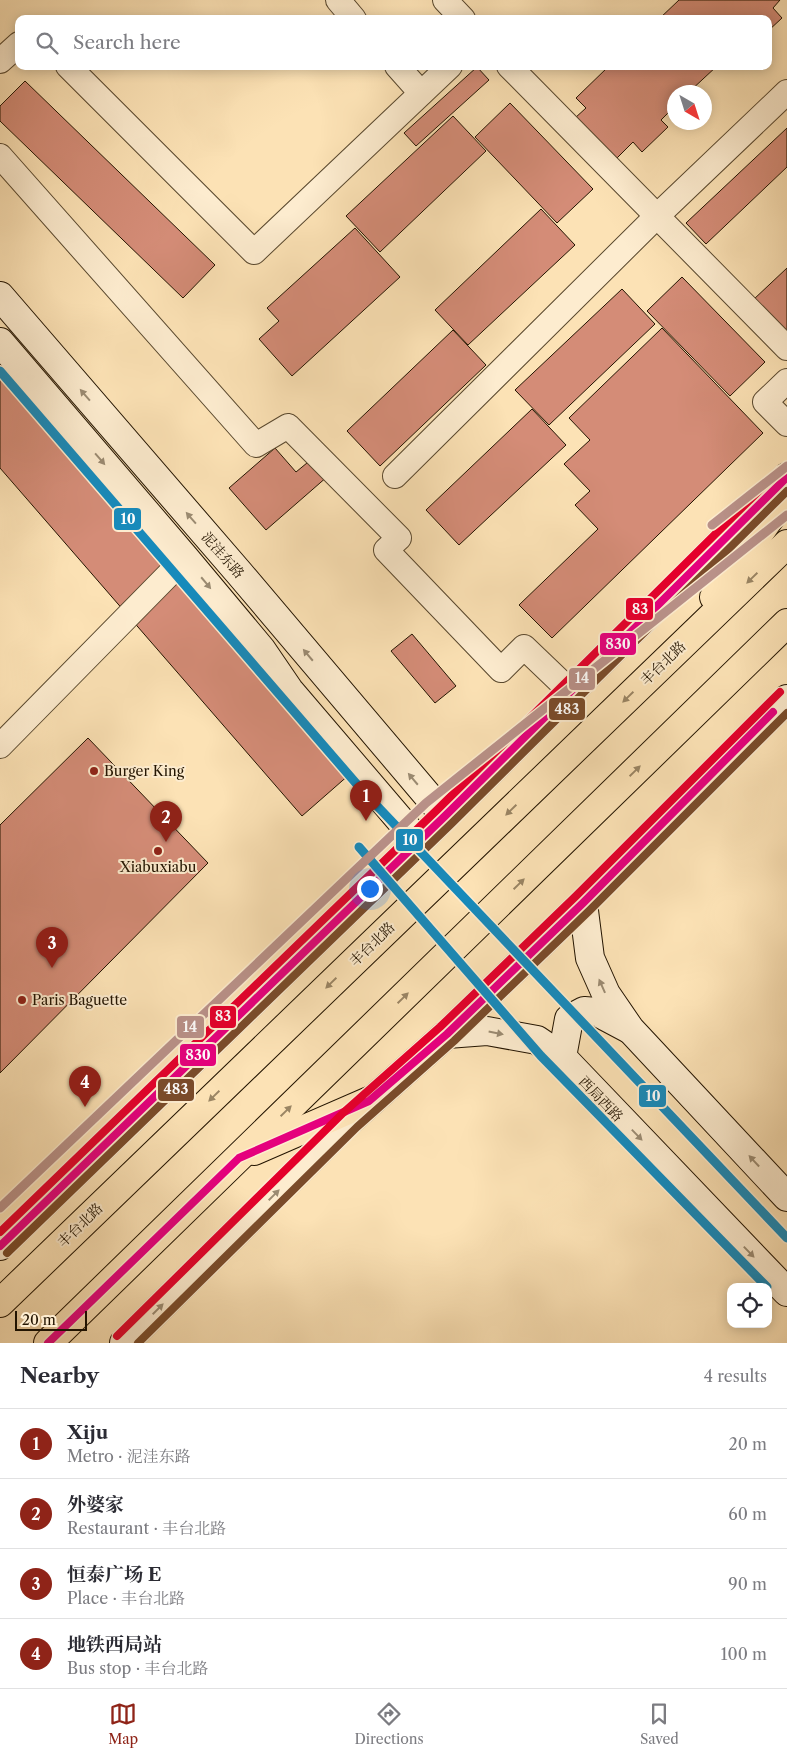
<!DOCTYPE html>
<meta charset="utf-8">
<style>
:root{--surface:#fff;--page:#f7f7f7;--text:#2b2b33;--muted:#7c7c81;--line:#e1e1e2;--accent:#8f2418}
body{margin:0;font-family:"Libre Caslon Text","Noto Serif SC",serif;background:var(--page);color:var(--text)}
.controls{position:absolute;right:15px;bottom:15px;display:grid;overflow:hidden;border-radius:10px;box-shadow:0 2px 12px #0003}
.controls button{width:45px;height:45px;display:grid;place-items:center;padding:0;border:0;border-bottom:1px solid var(--line);background:var(--surface);color:var(--text);font:25px sans-serif}
.compass{position:absolute;left:667px;top:85px;width:45px;height:45px;border-radius:50%;background:var(--surface);box-shadow:0 2px 12px #0003;rotate:141deg}
.scale{position:absolute;left:15px;bottom:12px;width:72px;box-sizing:border-box;padding-left:5px;border:2px solid #231401;border-top:0;font-size:14px;line-height:18px;white-space:nowrap;color:#231401;-webkit-text-stroke:4px #fdeccf;paint-order:stroke}
.you{position:absolute;left:369px;top:888px;width:18px;height:18px;margin:-12px;border:4px solid #fff;border-radius:50%;background:#1a73e8;box-shadow:0 0 0 8px #1a73e833}
.badge{display:grid;place-items:center;width:32px;height:32px;border-radius:50%;background:var(--accent);color:#fff;font-size:16px;font-weight:700}
.pin{position:absolute;translate:-50% -41px;filter:drop-shadow(0 1px 2px #0008)}
.pin::after{content:'';position:absolute;top:26px;width:18px;height:15px;background:inherit;clip-path:polygon(0 0,100% 0,50% 100%)}
.list{margin:0;padding:0;list-style:none}
h2{display:flex;justify-content:space-between;align-items:center;height:65px;margin:0;padding:0 20px;font-size:21px}
h2 small{font-size:16px;font-weight:400;color:var(--muted)}
.list li{display:grid;grid-template-columns:32px 1fr auto;gap:15px;align-items:center;box-sizing:border-box;height:70px;padding:0 20px;border-top:1px solid var(--line)}
.list b{display:block;font-size:19px;white-space:nowrap}
.list p{margin:0;font-size:16px;white-space:nowrap;color:var(--muted)}
.list em{font-size:16px;font-style:normal;color:var(--muted)}
.icon{flex:none;width:28px;height:28px;fill:none;stroke:currentColor;stroke-width:2;stroke-linecap:round;stroke-linejoin:round}
.map{position:relative;flex:none;width:787px;height:1343px;overflow:hidden}
.search{position:absolute;background:var(--surface);box-shadow:0 2px 12px #0003;left:15px;right:15px;top:15px;height:55px;display:flex;align-items:center;gap:12px;box-sizing:border-box;padding:0 18px;border-radius:10px;color:var(--muted);font-size:19px}
.sheet{height:345px;background:var(--surface)}
nav{display:flex;justify-content:space-around;align-items:center;box-sizing:border-box;height:70px;border-top:1px solid var(--line);background:var(--surface);font-size:14px;color:var(--muted)}
nav a{display:grid;justify-items:center;gap:2px}
nav .on{color:var(--accent)}
.map>svg:first-child{display:block}
.building{fill:#d48c77;stroke:#231401}
.lines{fill:none;stroke-linecap:round;stroke-linejoin:round}
.street-casing{stroke:#59482e;stroke-width:26}
.secondary-casing{stroke:#231401;stroke-width:30}
.highway-casing{stroke:#231401;stroke-width:30}
.street{stroke:#fdeccf;stroke-width:24}
.secondary{stroke:#fdeccf;stroke-width:28}
.highway{stroke:#fce2b5;stroke-width:28}
.bus-1-casing{stroke:#fdeccf;stroke-width:11}
.bus-2-casing{stroke:#fdeccf;stroke-width:11}
.bus-3-casing{stroke:#fdeccf;stroke-width:11}
.bus-1{stroke:#e5007d;stroke-width:8}
.bus-2{stroke:#7a4b2a;stroke-width:8}
.bus-3{stroke:#e4002b;stroke-width:8}
.metro-1-casing{stroke:#fdeccf;stroke-width:12}
.metro-2-casing{stroke:#fdeccf;stroke-width:12}
.metro-1{stroke:#178abb;stroke-width:9}
.metro-2{stroke:#b99189;stroke-width:9}
.oneway{fill:#9b8b72}
.oneway2{fill:#9a8564}
.poi-dot{fill:#8f2418;stroke:#fdeccf;stroke-width:2}
.labels{text-anchor:middle;dominant-baseline:central;stroke-width:4;stroke-linejoin:round;paint-order:stroke}
.street-label{font-size:14px;fill:#231401;stroke:#fdeccf}
.poi-label{font-size:14px;fill:#231401;stroke:#fdeccf;text-anchor:start}
.line-badge{stroke:#fdeccf;stroke-width:2}
.badge-label{font-size:14px;text-anchor:middle;font-weight:bold;fill:#fff}
</style>
<div class="map">
<svg width="787" height="1343" viewBox="0 0 787 1343">
<rect width="100%" height="100%" fill="#fce2b5"/>
<filter id="stains"><feTurbulence type="fractalNoise" baseFrequency=".004" numOctaves="4"/><feColorMatrix values="0 0 0 0 .2 0 0 0 0 .09 0 0 0 0 .02 0 0 0 .5 -.17"/></filter>
<radialGradient id="worn" r=".72"><stop offset=".6" stop-color="#630" stop-opacity="0"/><stop offset="1" stop-color="#630" stop-opacity=".3"/></radialGradient>
<g class="building">
<polygon points="679,0 780,0 773,8 782,18 768,31 768,19 659,19"/>
<polygon points="609,66 717,66 689,92 674,92 674,107 661,120 668,127 642,152 633,142 615,160 575,118 586,108 576,98"/>
<polygon points="477,67 489,80 416,146 404,133"/>
<polygon points="25,81 215,265 183,298 0,121 0,106"/>
<polygon points="510,103 593,189 557,223 475,137"/>
<polygon points="453,116 486,151 380,252 346,216"/>
<polygon points="787,128 787,167 706,244 686,223"/>
<polygon points="541,209 575,245 468,345 435,310"/>
<polygon points="355,228 400,277 292,376 259,339 279,321 267,308"/>
<polygon points="787,268 787,335 753,300"/>
<polygon points="682,277 765,362 730,396 647,311"/>
<polygon points="622,289 655,324 549,425 515,390"/>
<polygon points="662,328 763,433 552,638 519,605 598,529 575,505 590,491 564,464 590,440 569,418"/>
<polygon points="453,330 486,365 380,466 347,431"/>
<polygon points="0,339 366,760 302,816 0,468"/>
<polygon points="532,409 566,445 459,545 426,510"/>
<polygon points="275,448 296,472 313,458 328,476 266,530 229,488"/>
<polygon points="412,634 456,686 435,703 391,651"/>
<polygon points="88,738 208,863 0,1073 0,825"/>
</g>
<g class="lines">
<g class="street-casing">
<g id="street">
<polyline points="338,0 354,19"/>
<polyline points="445,0 463,19"/>
<polyline points="0,61 19,44"/>
<polyline points="68,66 254,252 450,66"/>
<polyline points="397,66 421,93"/>
<polyline points="509,66 787,348"/>
<polyline points="0,156 256,445 288,426 399,538 386,550 501,670 524,647 571,692"/>
<polyline points="787,381 765,402 787,424"/>
<polyline points="395,476 657,216 787,92"/>
<polyline points="0,746 185,558"/>
</g>
</g>
<g class="secondary-casing">
<g id="secondary">
<polyline points="0,296 240,574 445,816"/>
<polyline points="0,342 185,558 261,649 289,690 418,841"/>
<polyline points="583,903 590,958 606,994 630,1029 787,1197"/>
<polyline points="447,1034 487,1031 537,1040 562,1057 787,1292"/>
<polyline points="562,1057 569,1019 584,1011 597,1012 629,1029"/>
<polyline points="0,1246 445,816 787,477"/>
<polyline points="124,1343 350,1120 447,1034 583,903 787,699"/>
</g>
</g>
<g class="highway-casing">
<g id="highway">
<polyline points="714,597 787,494"/>
<polyline points="254,1151 369,1101"/>
<polyline points="0,1303 787,544"/>
<polyline points="48,1343 787,623"/>
</g>
</g>
<use href="#street" class="street"/>
<use href="#secondary" class="secondary"/>
<use href="#highway" class="highway"/>
<g class="bus-1-casing">
<g id="bus-1">
<polyline points="0,1246 445,816 787,477"/>
<polyline points="48,1343 239,1158 369,1101 447,1034 583,903 773,712"/>
</g>
</g>
<g class="bus-2-casing">
<g id="bus-2">
<polyline points="7,1253 452,823 787,491"/>
<polyline points="138,1343 357,1127 454,1041 590,910 787,713"/>
</g>
</g>
<g class="bus-3-casing">
<g id="bus-3">
<polyline points="0,1232 438,809 780,470"/>
<polyline points="117,1336 343,1113 440,1027 576,896 780,692"/>
</g>
</g>
<use href="#bus-1" class="bus-1"/>
<use href="#bus-2" class="bus-2"/>
<use href="#bus-3" class="bus-3"/>
<g class="metro-1-casing">
<g id="metro-1">
<polyline points="0,371 361,789 787,1238"/>
<polyline points="359,847 541,1056 767,1287"/>
</g>
</g>
<g class="metro-2-casing">
<g id="metro-2">
<polyline points="712,525 787,466"/>
<polyline points="0,1208 426,803 787,515"/>
</g>
</g>
<use href="#metro-1" class="metro-1"/>
<use href="#metro-2" class="metro-2"/>
</g>
<defs><path id="oneway-solid" d="M-6-.8H1V-3.2L6.5 0L1 3.2V.8H-6Z" transform="scale(1.25)"/></defs>
<g class="oneway">
<use href="#oneway-solid" transform="translate(85 395) rotate(-131)"/>
<use href="#oneway-solid" transform="translate(100 459) rotate(49)"/>
<use href="#oneway-solid" transform="translate(191 518) rotate(-131)"/>
<use href="#oneway-solid" transform="translate(206 583) rotate(50)"/>
<use href="#oneway-solid" transform="translate(308 655) rotate(-130)"/>
<use href="#oneway-solid" transform="translate(413 779) rotate(-130)"/>
<use href="#oneway-solid" transform="translate(602 986) rotate(-114)"/>
<use href="#oneway-solid" transform="translate(496 1033) rotate(11)"/>
<use href="#oneway-solid" transform="translate(637 1135) rotate(46)"/>
<use href="#oneway-solid" transform="translate(754 1161) rotate(-133)"/>
<use href="#oneway-solid" transform="translate(274 1195) rotate(-45)"/>
<use href="#oneway-solid" transform="translate(749 1252) rotate(46)"/>
<use href="#oneway-solid" transform="translate(158 1309) rotate(-45)"/>
</g>
<g class="oneway2">
<use href="#oneway-solid" transform="translate(752 578) rotate(136)"/>
<use href="#oneway-solid" transform="translate(628 697) rotate(136)"/>
<use href="#oneway-solid" transform="translate(635 771) rotate(-44)"/>
<use href="#oneway-solid" transform="translate(511 810) rotate(136)"/>
<use href="#oneway-solid" transform="translate(519 884) rotate(-44)"/>
<use href="#oneway-solid" transform="translate(331 983) rotate(136)"/>
<use href="#oneway-solid" transform="translate(403 998) rotate(-44)"/>
<use href="#oneway-solid" transform="translate(214 1096) rotate(136)"/>
<use href="#oneway-solid" transform="translate(286 1111) rotate(-44)"/>
</g>
<g class="poi-dot">
<circle cx="94" cy="771" r="5"/>
<circle cx="158" cy="851" r="5"/>
<circle cx="22" cy="1000" r="5"/>
</g>
<g class="labels">
<g class="street-label">
<text transform="translate(223 555) rotate(49)">泥洼东路</text>
<text transform="translate(663 663) rotate(-44)">丰台北路</text>
<text transform="translate(372 944) rotate(-44)">丰台北路</text>
<text transform="translate(601 1099) rotate(46)">西局西路</text>
<text transform="translate(80 1225) rotate(-44)">丰台北路</text>
</g>
<g class="poi-label">
<text x="104" y="771">Burger King</text>
<text x="158" y="867" text-anchor="middle">Xiabuxiabu</text>
<text x="32" y="1000">Paris Baguette</text>
</g>
</g>
<g class="line-badge">
<rect x="113" y="507" width="29" height="24" rx="5" fill="#178abb"/>
<rect x="625" y="597" width="29" height="24" rx="5" fill="#e4002b"/>
<rect x="599" y="632" width="38" height="24" rx="5" fill="#e5007d"/>
<rect x="568" y="667" width="28" height="24" rx="5" fill="#b99189"/>
<rect x="548" y="697" width="38" height="24" rx="5" fill="#7a4b2a"/>
<rect x="395" y="828" width="29" height="24" rx="5" fill="#178abb"/>
<rect x="209" y="1005" width="28" height="24" rx="5" fill="#e4002b"/>
<rect x="176" y="1015" width="29" height="24" rx="5" fill="#b99189"/>
<rect x="179" y="1043" width="38" height="24" rx="5" fill="#e5007d"/>
<rect x="157" y="1078" width="38" height="24" rx="5" fill="#7a4b2a"/>
<rect x="638" y="1084" width="29" height="24" rx="5" fill="#178abb"/>
</g>
<g class="badge-label">
<text x="128" y="524">10</text>
<text x="640" y="614">83</text>
<text x="618" y="649">830</text>
<text x="582" y="683">14</text>
<text x="567" y="714">483</text>
<text x="410" y="845">10</text>
<text x="223" y="1021">83</text>
<text x="190" y="1032">14</text>
<text x="198" y="1060">830</text>
<text x="176" y="1094">483</text>
<text x="653" y="1101">10</text>
</g>
<rect width="100%" height="100%" filter="url(#stains)"/>
<rect width="100%" height="100%" fill="url(#worn)"/>
</svg>
<div class="controls">
<button><svg class="icon" aria-label="locate" viewBox="0 0 24 24"><circle cx="12" cy="12" r="6"/><path d="M12 2v4M12 18v4M2 12h4M18 12h4"/></svg></button>
</div>
<svg class="compass" viewBox="-18 -18 36 36"><path d="M0-13l5 13h-10z" fill="#e53935"/><path d="M0 13l5-13h-10z" fill="#7c7c81"/></svg>
<div class="scale">20 m</div>
<div class="you"></div>
<div class="pin badge" style="left:366px;top:821px">1</div>
<div class="pin badge" style="left:166px;top:842px">2</div>
<div class="pin badge" style="left:52px;top:968px">3</div>
<div class="pin badge" style="left:85px;top:1107px">4</div>
<div class="search"><svg class="icon" aria-label="search" viewBox="0 0 24 24"><circle cx="10" cy="10" r="6"/><path d="M15 15l6 6"/></svg>Search here</div>
</div>
<section class="sheet">
<h2>Nearby<small>4 results</small></h2>
<ul class="list">
<li><span class="badge">1</span><div><b>Xiju</b><p>Metro · 泥洼东路</p></div><em>20 m</em></li>
<li><span class="badge">2</span><div><b>外婆家</b><p>Restaurant · 丰台北路</p></div><em>60 m</em></li>
<li><span class="badge">3</span><div><b>恒泰广场 E</b><p>Place · 丰台北路</p></div><em>90 m</em></li>
<li><span class="badge">4</span><div><b>地铁西局站</b><p>Bus stop · 丰台北路</p></div><em>100 m</em></li>
</ul>
</section>
<nav>
<a class="on"><svg class="icon" aria-label="map" viewBox="0 0 24 24"><path d="M3 6l6-2 6 2 6-2v14l-6 2-6-2-6 2zM9 4v14M15 6v14"/></svg>Map</a>
<a><svg class="icon" aria-label="directions" viewBox="0 0 24 24"><path d="M12 3l9 9-9 9-9-9zM9 14v-3h6M13 9l2 2-2 2"/></svg>Directions</a>
<a><svg class="icon" aria-label="saved" viewBox="0 0 24 24"><path d="M7 4h10v16l-5-4-5 4z"/></svg>Saved</a>
</nav>
